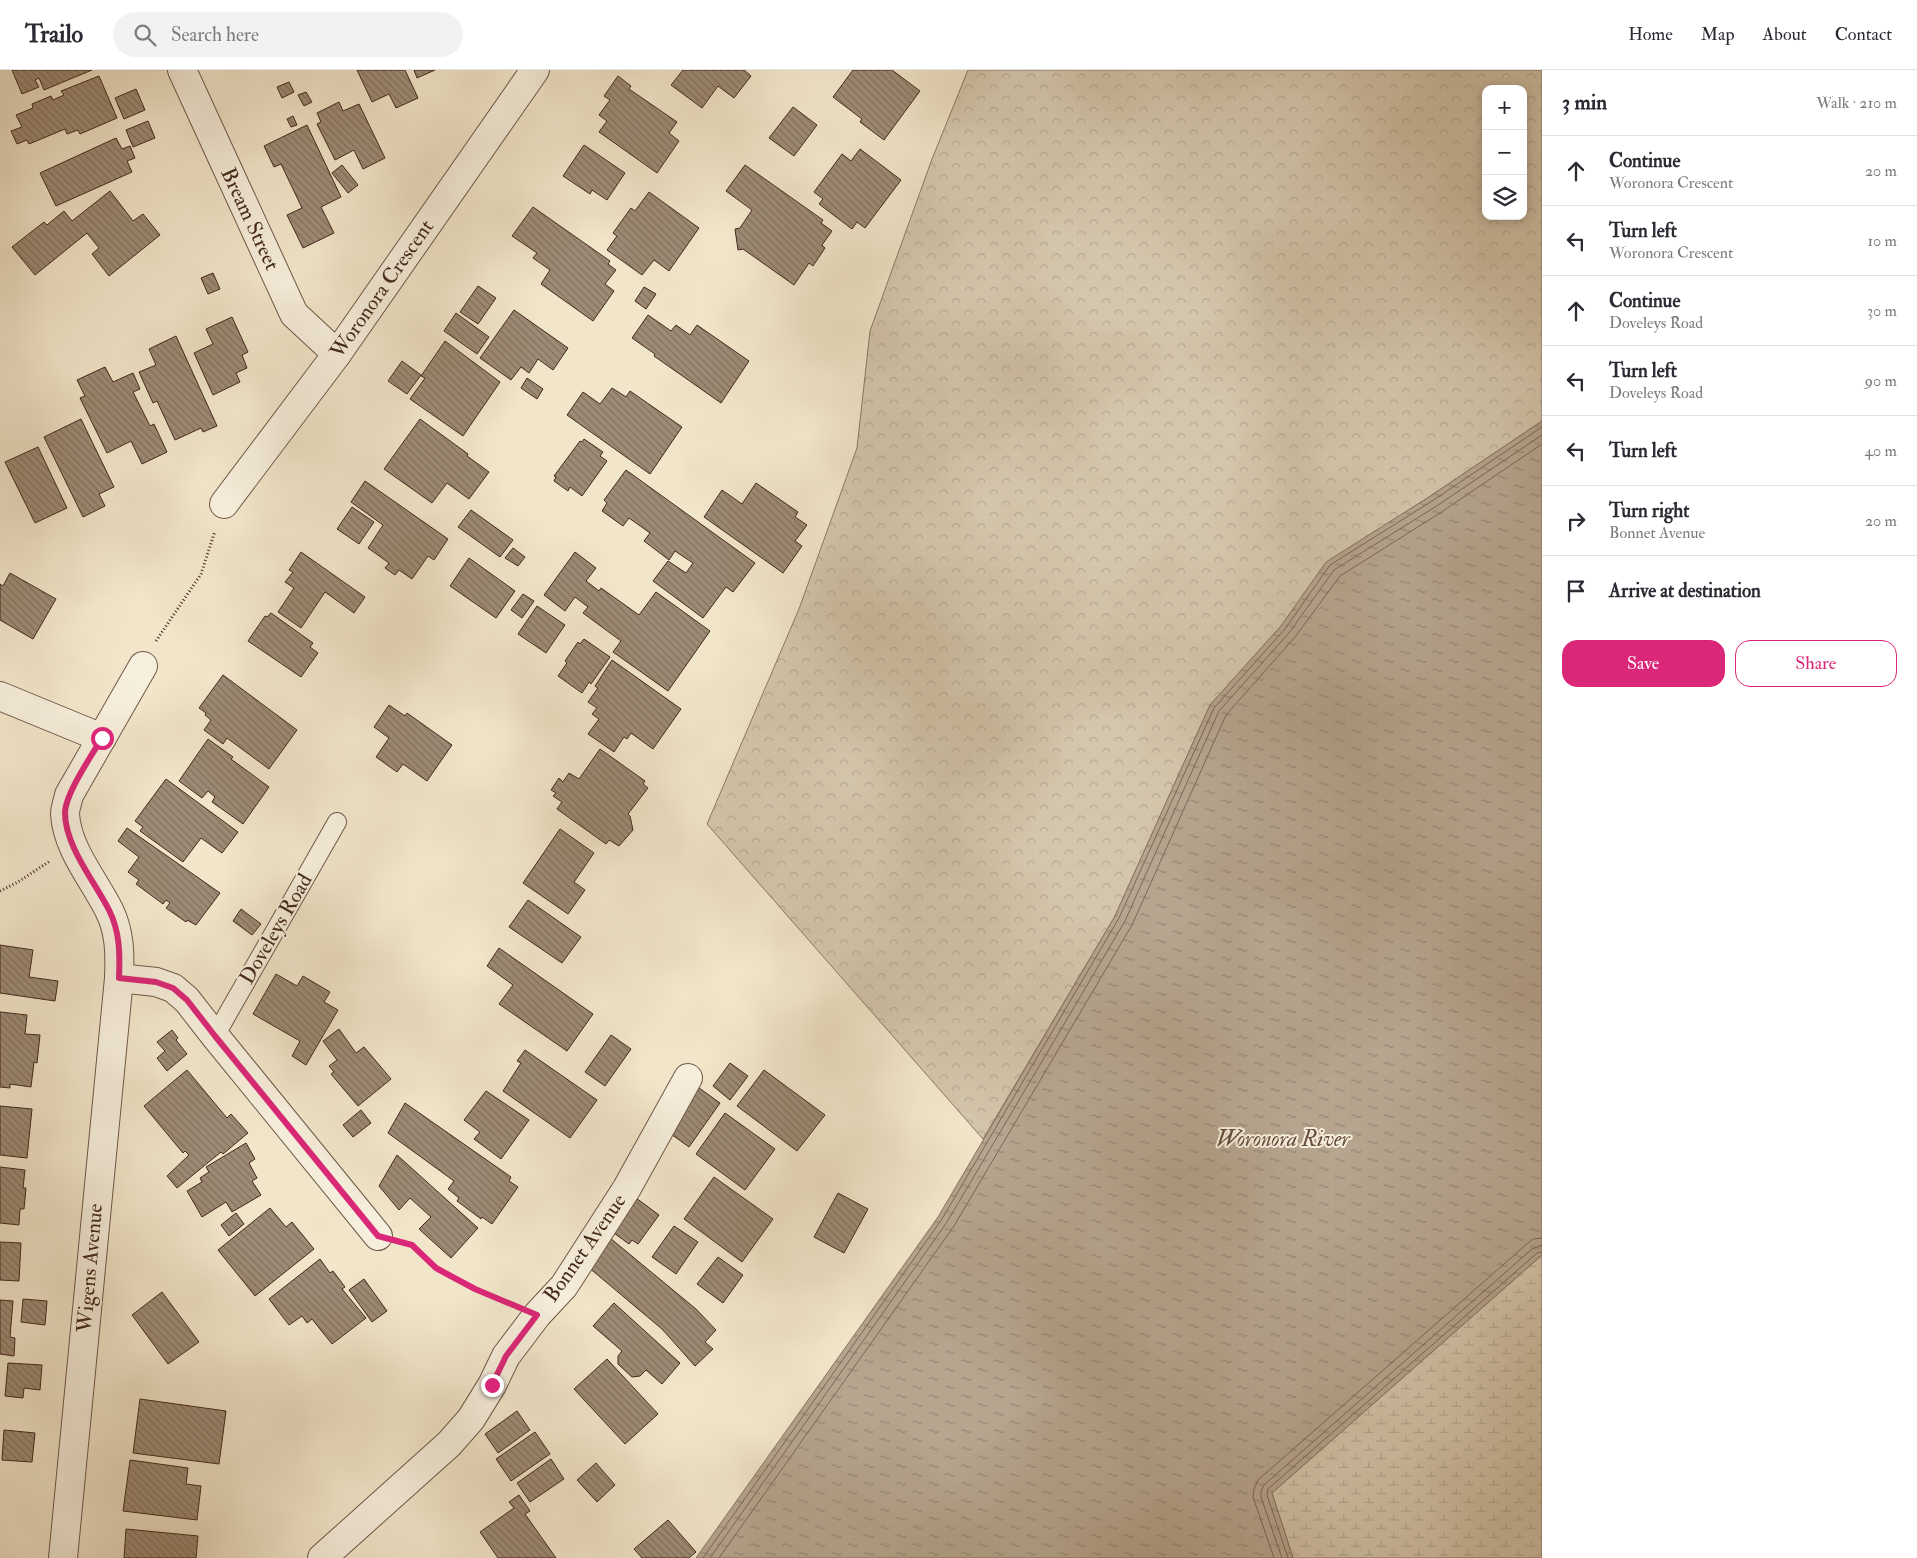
<!DOCTYPE html>
<meta charset="utf-8">
<style>
:root{--surface:#fff;--page:#f2f2f3;--text:#2b2b33;--muted:#7c7c81;--line:#e1e1e2;--accent:#db2777}
body{margin:0;font-family:"IM FELL Double Pica",serif;background:var(--page);color:var(--text)}
.controls{position:absolute;right:15px;top:15px;display:grid;overflow:hidden;border-radius:10px;box-shadow:0 2px 12px #0003}
.controls button{width:45px;height:45px;display:grid;place-items:center;padding:0;border:0;border-bottom:1px solid var(--line);background:var(--surface);color:var(--text);font:25px sans-serif}
.stop{position:absolute;width:15px;height:15px;margin:-11px;border:4px solid #db2777;border-radius:50%;background:#fff}
.stop.end{background:#db2777;border-color:#fff;box-shadow:0 1px 5px #0008}
.list{margin:0;padding:0;list-style:none}
h2{display:flex;justify-content:space-between;align-items:center;height:65px;margin:0;padding:0 20px;font-size:21px}
h2 small{font-size:16px;font-weight:400;color:var(--muted)}
.list li{display:grid;grid-template-columns:32px 1fr auto;gap:15px;align-items:center;box-sizing:border-box;height:70px;padding:0 20px;border-top:1px solid var(--line)}
.list b{display:block;font-size:19px;white-space:nowrap}
.list p{margin:0;font-size:16px;white-space:nowrap;color:var(--muted)}
.list em{font-size:16px;font-style:normal;color:var(--muted)}
.actions{display:flex;gap:10px;padding:15px 20px}
.actions a{flex:1;padding:11px 0;border:1px solid var(--accent);border-radius:15px;text-align:center;font-size:18px;color:var(--accent)}
.actions .main{background:var(--accent);color:#fff}
.icon{flex:none;width:28px;height:28px;fill:none;stroke:currentColor;stroke-width:2;stroke-linecap:round;stroke-linejoin:round}
.map{position:relative;flex:none;width:1542px;height:1488px;overflow:hidden}
header{display:flex;align-items:center;gap:30px;box-sizing:border-box;height:70px;padding:0 25px;background:var(--surface);border-bottom:1px solid var(--line)}
header strong{font-size:24px}
nav{display:flex;gap:28px;margin-inline-start:auto;font-size:18px}
.search{width:350px;height:45px;background:var(--page);display:flex;align-items:center;gap:12px;box-sizing:border-box;padding:0 18px;border-radius:28px;color:var(--muted);font-size:19px}
main{display:flex}
aside{flex:1;background:var(--surface)}
.map>svg:first-child{display:block}
.forest{fill:url(#forest-crowns);stroke:#8c7764;fill-rule:evenodd}
.wetland{fill:url(#wetland-marsh);stroke:#8c7764}
.water{fill:url(#water-ripples);stroke:#887361}
.lines{fill:none;stroke-linecap:round;stroke-linejoin:round}
.shore{stroke:#7c6656;stroke-width:1}
.building{fill:url(#building-back-hatch);stroke:#43281c}
.lane-casing{stroke:#6f5848;stroke-width:20}
.street-casing{stroke:#6f5848;stroke-width:30}
.path{stroke:#43281c;stroke-width:3;stroke-dasharray:1 2.5;stroke-linecap:butt}
.lane{stroke:#f7efdd;stroke-width:18}
.street{stroke:#f7efdd;stroke-width:28}
.route{stroke:#db2777;stroke-width:6}
.labels{text-anchor:middle;dominant-baseline:central;stroke-width:4;stroke-linejoin:round;paint-order:stroke}
.street-label{font-size:21px;fill:#43281c;stroke:#f7efdd}
.water-label{font-size:22px;font-style:italic;fill:#664e3e;stroke:#f7efdd}
</style>
<header>
<strong>Trailo</strong>
<div class="search"><svg class="icon" aria-label="search" viewBox="0 0 24 24"><circle cx="10" cy="10" r="6"/><path d="M15 15l6 6"/></svg>Search here</div>
<nav><a>Home</a><a>Map</a><a>About</a><a>Contact</a></nav>
</header>
<main>
<div class="map">
<svg width="1542" height="1488" viewBox="0 0 1542 1488">
<defs>
<pattern id="forest-crowns" width="20" height="18" patternUnits="userSpaceOnUse" patternTransform="scale(1.25)"><rect width="20" height="18" fill="#d4c6ac"/><path d="M2 6a3 3 0 1 1 6 0M12 15a3 3 0 1 1 6 0" fill="none" stroke="#b7aa93"/></pattern>
<pattern id="wetland-marsh" width="20" height="14" patternUnits="userSpaceOnUse" patternTransform="scale(1.25)"><rect width="20" height="14" fill="#d4c6ac"/><path d="M1 5h8M5 5V1M11 12h8M15 12V8" fill="none" stroke="#b7aa93"/></pattern>
<pattern id="water-ripples" width="26" height="14" patternUnits="userSpaceOnUse" patternTransform="scale(1.25)"><rect width="26" height="14" fill="#b6a58f"/><path d="M2 4q2-2 4 0t4 0M15 11q2-2 4 0t4 0" fill="none" stroke="#968674"/></pattern>
<pattern id="building-back-hatch" width="6" height="6" patternUnits="userSpaceOnUse" patternTransform="scale(1.25)"><rect width="6" height="6" fill="#9e8b76"/><path d="M-1 5l2 2M0 0l6 6M5-1l2 2" fill="none" stroke="#827260"/></pattern>
</defs>
<rect width="100%" height="100%" fill="#f2e6ca"/>
<filter id="stains"><feTurbulence type="fractalNoise" baseFrequency=".004" numOctaves="4"/><feColorMatrix values="0 0 0 0 .2 0 0 0 0 .09 0 0 0 0 .02 0 0 0 .5 -.17"/></filter>
<radialGradient id="worn" r=".72"><stop offset=".6" stop-color="#630" stop-opacity="0"/><stop offset="1" stop-color="#630" stop-opacity=".3"/></radialGradient>
<path class="forest" d="M 968,0 L 1542,0 L 1542,351 L 1429,427 L 1327,492 L 1281,556 L 1210,635 L 1115,846 L 983,1069 L 707,754 L 799,539 L 857,378 L 870,261 L 932,89 ZM 1486,19 L 1523,19 L 1523,146 L 1486,146 Z"/>
<polygon class="wetland" points="1542,1185 1542,1488 1293,1488 1272,1423"/>
<polygon class="water" points="1542,351 1542,1185 1272,1423 1293,1488 696,1488 938,1147 1115,846 1210,635 1281,556 1326,492 1429,427"/>
<g class="lines">
<g class="shore">
<polyline points="703,1488 942,1149 1119,848 1214,638 1285,559 1330,495 1432,431 1542,357"/>
<polyline points="710,1488 947,1152 1125,851 1219,641 1289,563 1334,500 1435,437 1542,365"/>
<polyline points="719,1488 954,1156 1132,855 1226,645 1295,567 1340,506 1440,443 1542,374"/>
<polyline points="1274,1488 1253,1427 1254,1419 1258,1410 1528,1173 1533,1169 1542,1168"/>
<polyline points="1282,1488 1261,1427 1261,1421 1264,1415 1532,1179 1542,1175"/>
<polyline points="1288,1488 1267,1425 1268,1419 1537,1183 1542,1182"/>
</g>
</g>
<g class="building">
<polygon points="12,0 92,0 44,20 39,8 35,10 39,17 22,24"/>
<polygon points="357,0 405,0 418,28 396,38 389,24 372,32"/>
<polygon points="414,0 435,0 417,8"/>
<polygon points="683,0 744,0 751,6 734,28 718,16 702,38 671,15"/>
<polygon points="853,0 892,0 920,21 884,70 860,52 862,49 833,27"/>
<polygon points="99,6 117,48 80,64 78,60 67,64 65,59 29,74 27,70 17,74 11,61 22,57 16,45 33,38 32,34 51,26 53,30 64,25 61,21"/>
<polygon points="618,6 631,16 629,19 677,52 669,63 679,71 657,103 599,62 607,51 599,45 610,30 604,26"/>
<polygon points="289,12 294,22 282,28 277,17"/>
<polygon points="136,19 145,40 124,49 115,28"/>
<polygon points="306,22 312,32 304,36 298,25"/>
<polygon points="339,32 343,41 359,34 385,88 363,99 354,80 335,90 317,54 321,52 317,43"/>
<polygon points="793,37 817,55 794,86 769,68"/>
<polygon points="293,46 297,55 291,57 287,49"/>
<polygon points="148,51 155,68 133,77 126,60"/>
<polygon points="307,55 341,127 321,137 334,163 303,178 287,145 302,138 281,94 274,97 264,76"/>
<polygon points="116,68 122,79 130,76 135,88 127,91 132,102 56,136 40,103"/>
<polygon points="584,75 625,103 607,130 592,120 590,124 563,106"/>
<polygon points="860,79 901,110 865,158 857,152 852,159 819,134 823,129 814,122 842,84 851,91"/>
<polygon points="342,95 358,115 348,123 332,103"/>
<polygon points="745,95 823,150 821,153 832,161 822,175 825,178 813,196 809,193 794,215 743,179 738,180 735,159 740,158 752,140 726,121"/>
<polygon points="110,121 133,151 143,144 160,165 109,206 92,184 99,178 87,163 35,205 12,177 44,152 47,155 64,141 72,151"/>
<polygon points="649,122 699,158 669,201 654,190 642,205 607,180 617,166 613,163 631,138 635,141"/>
<polygon points="533,137 610,191 608,194 616,200 605,214 614,221 593,251 541,214 550,200 533,188 537,183 512,166"/>
<polygon points="213,203 220,219 208,224 201,208"/>
<polygon points="478,216 496,228 478,254 460,242"/>
<polygon points="644,217 656,224 646,239 635,231"/>
<polygon points="514,240 568,278 553,300 538,289 529,303 521,297 511,310 480,288"/>
<polygon points="456,243 489,267 477,284 444,261"/>
<polygon points="648,245 671,261 676,255 690,265 697,255 749,291 721,333 654,286 655,284 632,268"/>
<polygon points="232,247 248,282 242,285 247,298 236,303 240,312 213,325 194,283 213,274 206,259"/>
<polygon points="176,266 217,356 203,362 201,358 175,370 157,331 153,333 139,302 156,295 149,279"/>
<polygon points="445,271 500,312 463,366 410,329 425,308 421,306"/>
<polygon points="402,291 421,305 407,324 388,311"/>
<polygon points="105,297 113,312 133,303 140,319 133,322 150,356 154,354 167,382 142,394 131,371 107,383 80,328 85,326 77,310"/>
<polygon points="527,308 543,319 537,329 521,318"/>
<polygon points="612,318 626,327 630,321 682,357 650,404 567,345 583,322 600,334"/>
<polygon points="81,349 114,417 99,424 105,436 83,447 44,367"/>
<polygon points="420,349 468,384 467,386 489,402 469,429 447,413 432,433 384,399"/>
<polygon points="584,369 603,382 600,386 607,391 582,426 570,417 568,421 554,411 556,407 554,406 580,371 582,372"/>
<polygon points="38,377 67,438 35,453 5,392"/>
<polygon points="626,400 755,493 733,522 726,517 703,548 653,511 668,491 686,503 693,493 675,481 669,490 644,471 650,463 629,448 623,456 602,441 607,433 604,430"/>
<polygon points="365,411 448,469 434,490 428,486 412,509 399,500 395,505 385,498 389,493 368,478 383,455 351,432"/>
<polygon points="756,413 798,442 795,447 807,455 795,471 802,476 783,503 704,447 722,420 742,434"/>
<polygon points="352,437 374,452 359,474 337,459"/>
<polygon points="471,440 513,470 500,487 458,457"/>
<polygon points="513,478 525,487 518,496 505,488"/>
<polygon points="301,482 365,527 354,543 325,522 301,558 278,542 294,518 285,512 293,502 289,500"/>
<polygon points="575,482 596,498 586,511 599,521 601,518 639,545 656,522 710,561 668,621 613,582 621,571 583,543 588,537 575,527 565,541 544,525"/>
<polygon points="469,488 515,521 496,548 450,516"/>
<polygon points="10,503 56,529 33,569 0,550 0,514 3,516"/>
<polygon points="523,524 534,531 522,548 511,540"/>
<polygon points="537,536 565,555 546,583 518,564"/>
<polygon points="271,543 313,573 310,577 318,583 301,607 248,571 265,546 267,547"/>
<polygon points="584,569 610,587 591,614 589,612 582,623 558,606 567,593 565,591 578,572 580,574"/>
<polygon points="612,590 681,639 653,679 631,663 627,669 624,667 614,682 588,664 599,649 592,644 597,638 588,632 598,618 595,616"/>
<polygon points="223,605 297,660 269,699 227,668 223,674 204,660 211,650 205,645 206,643 199,638"/>
<polygon points="389,635 405,646 407,643 452,675 427,711 403,694 397,702 376,687 389,668 374,657"/>
<polygon points="208,669 233,687 231,689 269,717 243,754 212,732 215,727 208,721 202,728 179,711"/>
<polygon points="600,679 645,711 643,714 648,718 628,744 630,746 633,760 619,776 609,770 606,774 557,739 562,732 553,726 556,723 551,720 559,708 563,712 569,703 579,709"/>
<polygon points="166,709 238,762 222,783 201,768 183,792 140,761 143,757 135,751"/>
<polygon points="127,758 220,823 196,855 187,850 186,852 166,838 170,833 166,830 163,834 136,814 139,810 128,802 139,787 118,771"/>
<polygon points="560,759 594,783 574,812 585,820 568,844 523,813"/>
<polygon points="528,830 581,867 562,893 509,857"/>
<polygon points="241,839 261,854 252,865 233,851"/>
<polygon points="0,875 33,880 29,907 58,911 55,931 0,923"/>
<polygon points="499,878 593,944 567,981 499,934 513,915 487,896"/>
<polygon points="276,904 297,916 303,906 330,922 324,932 338,940 306,995 292,986 300,971 253,944"/>
<polygon points="0,942 27,945 25,964 40,965 37,993 34,992 31,1017 10,1014 10,1018 0,1017"/>
<polygon points="339,959 356,983 364,977 391,1009 358,1036 331,1004 334,1002 329,996 337,990 323,971"/>
<polygon points="172,960 178,968 176,970 187,984 167,1001 157,988 165,981 157,972"/>
<polygon points="611,965 631,979 605,1016 585,1002"/>
<polygon points="525,980 597,1030 570,1068 503,1021 521,993 517,991"/>
<polygon points="730,993 748,1006 730,1030 713,1016"/>
<polygon points="187,1000 227,1048 231,1044 248,1063 223,1084 221,1082 177,1118 167,1106 189,1085 185,1081 183,1083 144,1036"/>
<polygon points="764,1000 825,1045 797,1081 737,1036"/>
<polygon points="695,1015 720,1033 689,1077 664,1059"/>
<polygon points="486,1021 529,1050 501,1089 474,1069 480,1062 464,1050"/>
<polygon points="405,1033 511,1107 509,1111 518,1117 492,1154 482,1147 481,1149 457,1131 459,1128 448,1119 454,1111 388,1063"/>
<polygon points="0,1036 32,1039 27,1088 0,1085"/>
<polygon points="361,1040 371,1053 353,1067 343,1055"/>
<polygon points="725,1043 775,1079 745,1120 696,1084"/>
<polygon points="246,1073 255,1089 249,1093 257,1108 252,1111 261,1125 232,1142 226,1132 202,1147 187,1121 202,1112 200,1108 209,1102 206,1097"/>
<polygon points="397,1085 478,1158 451,1188 419,1159 431,1147 410,1128 399,1140 379,1116"/>
<polygon points="0,1097 25,1100 23,1118 26,1118 24,1139 20,1139 19,1155 0,1153"/>
<polygon points="714,1107 773,1149 742,1192 684,1149"/>
<polygon points="838,1123 868,1139 844,1183 814,1167"/>
<polygon points="632,1125 659,1145 638,1174 632,1170 629,1174 607,1158"/>
<polygon points="270,1138 286,1157 292,1152 314,1179 255,1226 218,1180"/>
<polygon points="236,1143 244,1154 229,1166 221,1155"/>
<polygon points="674,1156 698,1172 676,1204 652,1187"/>
<polygon points="610,1168 696,1239 716,1260 705,1272 713,1279 695,1296 662,1259 587,1196"/>
<polygon points="0,1172 21,1173 19,1211 0,1210"/>
<polygon points="718,1187 743,1205 723,1233 697,1214"/>
<polygon points="320,1189 330,1203 333,1201 345,1217 342,1219 366,1248 332,1274 312,1249 307,1253 302,1246 289,1255 269,1229"/>
<polygon points="364,1209 387,1241 372,1252 349,1220"/>
<polygon points="162,1222 199,1272 168,1294 132,1245"/>
<polygon points="23,1229 47,1231 45,1255 21,1252"/>
<polygon points="0,1230 13,1231 10,1267 15,1268 14,1286 0,1284"/>
<polygon points="614,1233 680,1293 662,1314 646,1300 640,1306 632,1307 618,1294 618,1286 622,1281 593,1256"/>
<polygon points="607,1289 658,1344 625,1374 574,1319"/>
<polygon points="8,1293 42,1295 40,1320 24,1318 23,1328 5,1326"/>
<polygon points="140,1329 226,1341 219,1394 133,1383"/>
<polygon points="517,1341 530,1360 498,1383 485,1364"/>
<polygon points="4,1360 35,1363 32,1392 2,1390"/>
<polygon points="535,1362 550,1384 511,1411 496,1389"/>
<polygon points="551,1389 564,1409 530,1432 517,1413"/>
<polygon points="130,1390 188,1398 186,1414 201,1416 197,1450 123,1441"/>
<polygon points="596,1393 615,1415 597,1432 577,1410"/>
<polygon points="519,1425 530,1441 525,1444 556,1488 498,1488 480,1462 514,1438 509,1432"/>
<polygon points="668,1450 696,1482 689,1488 642,1488 634,1479"/>
<polygon points="126,1459 198,1466 196,1488 124,1488"/>
</g>
<g class="lines">
<g class="lane-casing">
<polyline id="lane" points="215,966 337,752"/>
</g>
<g class="street-casing">
<g id="street">
<polyline points="182,0 294,244 337,284"/>
<polyline points="224,434 337,284 535,0"/>
<path d="M 143,596 L 69,725 C 68,731 65,738 65,744 C 67,779 94,810 109,840 C 120,862 120,884 119,908 L 156,912 L 173,918 L 187,930 L 215,966 L 378,1166"/>
<polyline points="0,626 102,668"/>
<polyline points="63,1488 119,908"/>
<polyline points="322,1488 449,1374 471,1349 492,1315 506,1286 537,1245 564,1216 627,1118 688,1008"/>
</g>
</g>
<g class="path">
<polyline points="156,571 201,504 215,461"/>
<polyline points="0,821 18,812 50,791"/>
<path d="M 405,1173 C 418,1176 425,1189 436,1198 C 455,1213 488,1224 511,1234"/>
</g>
<use href="#lane" class="lane"/>
<use href="#street" class="street"/>
</g>
<g class="lines">
<path class="route" d="M 102,668 C 92,685 65,724 65,743 C 65,776 95,812 109,840 C 120,862 120,884 119,908 L 156,912 L 173,918 L 187,930 L 215,966 L 378,1166 L 412,1175 L 436,1198 L 475,1219 L 537,1245 L 506,1286 L 492,1315"/>
</g>
<g class="labels">
<g class="street-label">
<text transform="translate(250 149) rotate(65)">Bream Street</text>
<text transform="translate(382 219) rotate(-55)">Woronora Crescent</text>
<text transform="translate(276 859) rotate(-60)">Doveleys Road</text>
<text transform="translate(585 1178) rotate(-55)">Bonnet Avenue</text>
<text transform="translate(90 1198) rotate(-85)">Wigens Avenue</text>
</g>
<g class="water-label">
<text x="1283" y="1069">Woronora River</text>
</g>
</g>
<rect width="100%" height="100%" filter="url(#stains)"/>
<rect width="100%" height="100%" fill="url(#worn)"/>
</svg>
<div class="controls">
<button>+</button>
<button>−</button>
<button><svg class="icon" aria-label="layers" viewBox="0 0 24 24"><path d="M12 4l9 5-9 5-9-5zM3 14l9 5 9-5"/></svg></button>
</div>
<div class="stop" style="left:102px;top:668px"></div>
<div class="stop end" style="left:492px;top:1315px"></div>
</div>
<aside>
<h2>3 min<small>Walk · 210 m</small></h2>
<ul class="list">
<li><svg class="icon" aria-label="ahead" viewBox="0 0 24 24"><path d="M12 20V5M6 11l6-6 6 6"/></svg><div><b>Continue</b><p>Woronora Crescent</p></div><em>20 m</em></li>
<li><svg class="icon" aria-label="left" viewBox="0 0 24 24"><path d="M17 20v-9H6M10 6l-5 5 5 5"/></svg><div><b>Turn left</b><p>Woronora Crescent</p></div><em>10 m</em></li>
<li><svg class="icon" aria-label="ahead" viewBox="0 0 24 24"><path d="M12 20V5M6 11l6-6 6 6"/></svg><div><b>Continue</b><p>Doveleys Road</p></div><em>30 m</em></li>
<li><svg class="icon" aria-label="left" viewBox="0 0 24 24"><path d="M17 20v-9H6M10 6l-5 5 5 5"/></svg><div><b>Turn left</b><p>Doveleys Road</p></div><em>90 m</em></li>
<li><svg class="icon" aria-label="left" viewBox="0 0 24 24"><path d="M17 20v-9H6M10 6l-5 5 5 5"/></svg><div><b>Turn left</b></div><em>40 m</em></li>
<li><svg class="icon" aria-label="right" viewBox="0 0 24 24"><path d="M7 20v-9h11M14 6l5 5-5 5"/></svg><div><b>Turn right</b><p>Bonnet Avenue</p></div><em>20 m</em></li>
<li><svg class="icon" aria-label="arrive" viewBox="0 0 24 24"><path d="M6 21V4h12l-3 4 3 4H6"/></svg><div><b>Arrive at destination</b></div></li>
</ul>
<div class="actions"><a class="main">Save</a><a>Share</a></div>
</aside>
</main>
